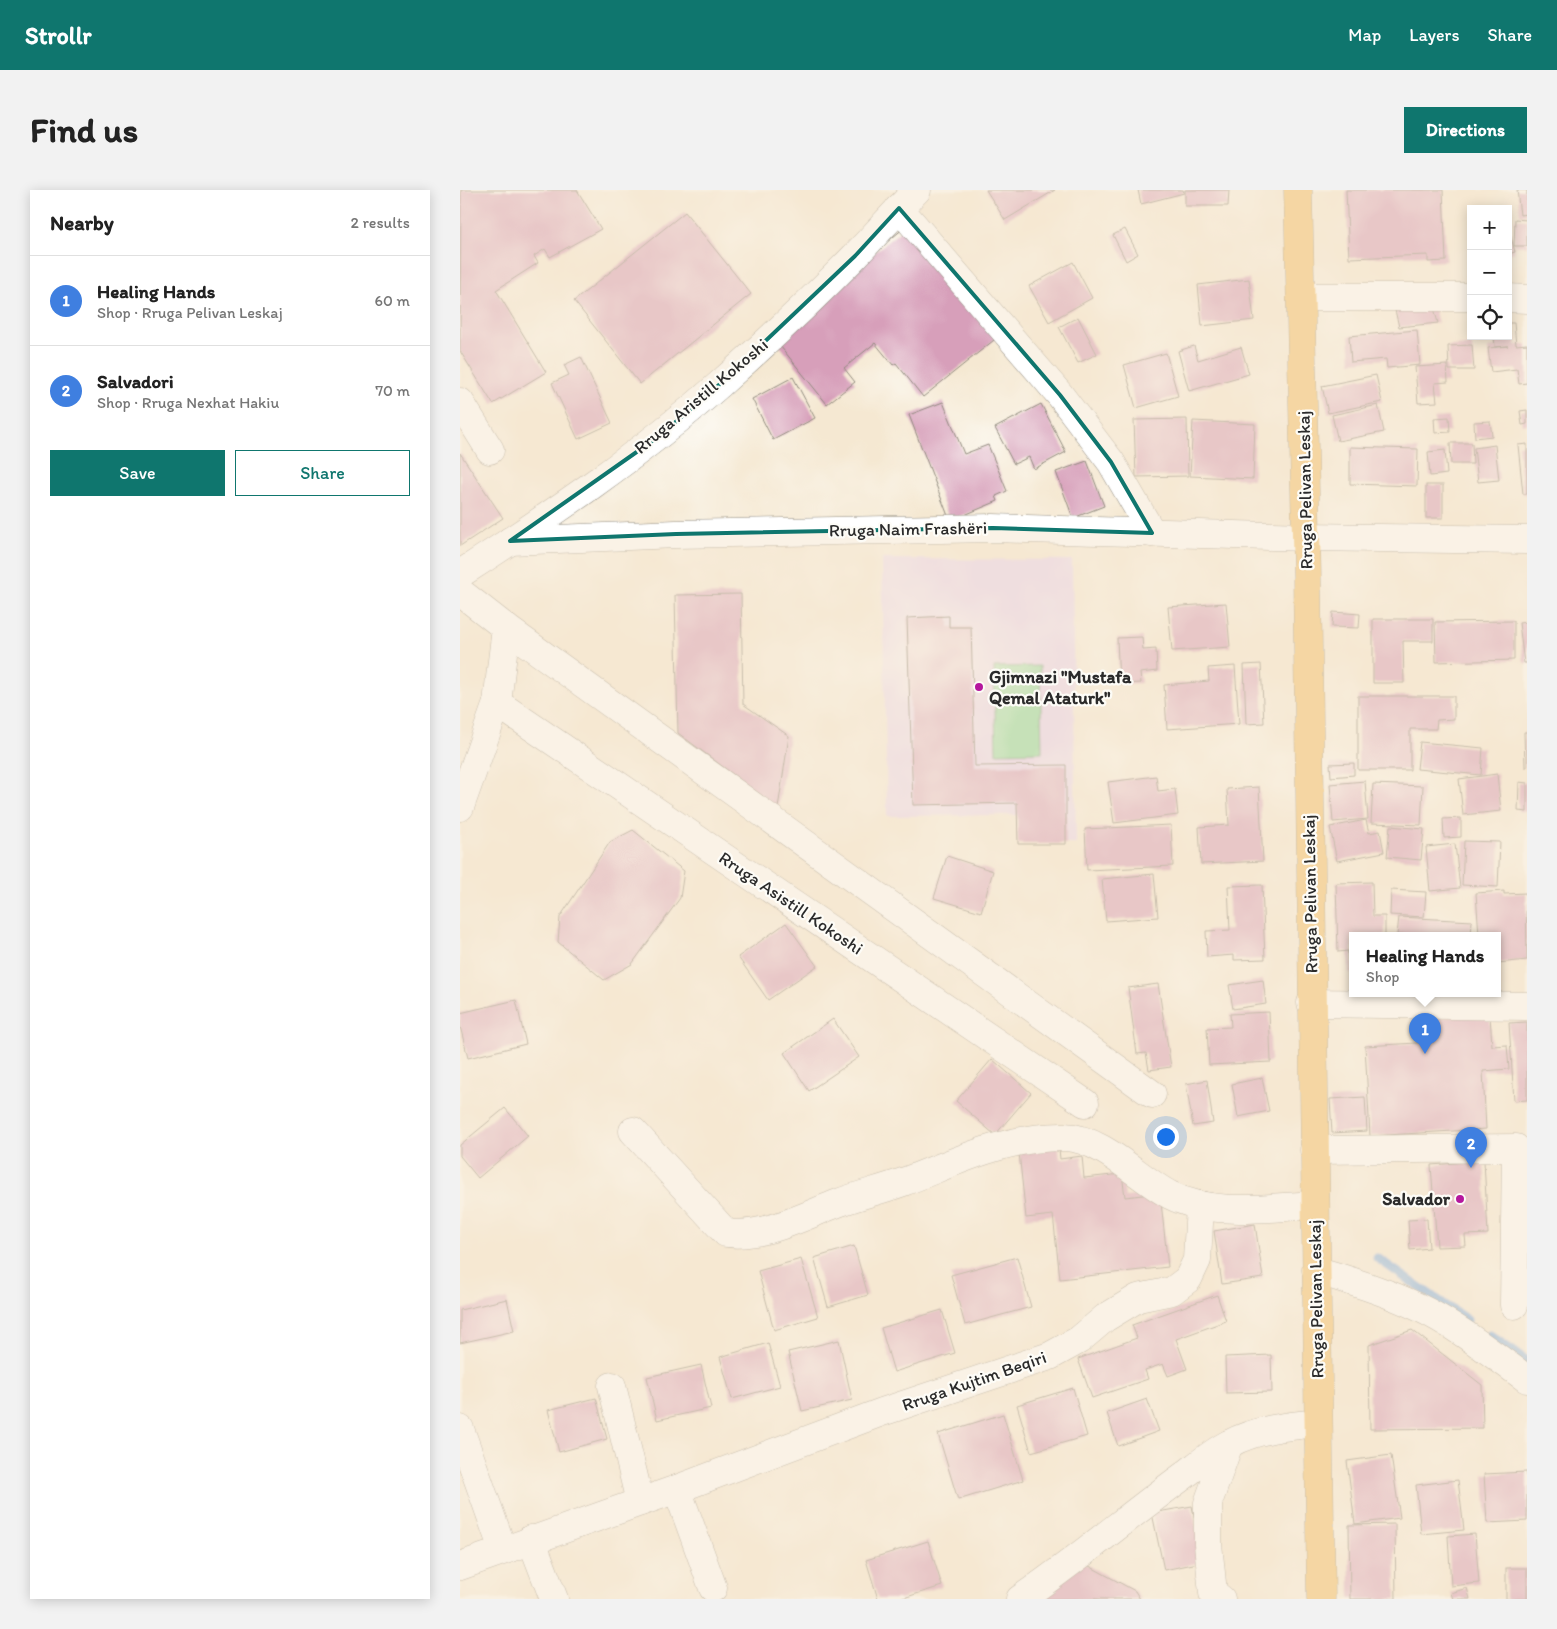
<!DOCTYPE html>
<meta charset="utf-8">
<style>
:root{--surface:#fff;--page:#f2f2f2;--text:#222;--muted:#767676;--line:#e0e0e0;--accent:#0f766e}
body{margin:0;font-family:Itim,sans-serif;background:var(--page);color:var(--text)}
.controls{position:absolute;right:15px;top:15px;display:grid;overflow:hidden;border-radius:0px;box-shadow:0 2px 12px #0003}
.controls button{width:45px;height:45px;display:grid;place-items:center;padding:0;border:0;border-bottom:1px solid var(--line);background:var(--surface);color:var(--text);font:25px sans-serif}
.you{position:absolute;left:705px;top:946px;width:18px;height:18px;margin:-12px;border:4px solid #fff;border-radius:50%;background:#1a73e8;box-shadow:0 0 0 8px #1a73e833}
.badge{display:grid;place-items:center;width:32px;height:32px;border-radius:50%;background:var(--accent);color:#fff;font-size:16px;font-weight:700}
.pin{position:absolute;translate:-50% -41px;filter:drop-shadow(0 1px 2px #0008)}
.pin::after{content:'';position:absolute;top:26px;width:18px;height:15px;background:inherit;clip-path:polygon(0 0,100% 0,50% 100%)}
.popup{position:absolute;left:889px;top:742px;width:152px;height:65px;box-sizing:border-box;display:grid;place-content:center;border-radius:0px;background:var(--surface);filter:drop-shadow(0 1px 4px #0005);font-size:16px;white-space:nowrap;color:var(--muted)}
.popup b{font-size:19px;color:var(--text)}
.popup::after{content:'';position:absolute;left:50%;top:100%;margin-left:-10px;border:10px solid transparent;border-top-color:var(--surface)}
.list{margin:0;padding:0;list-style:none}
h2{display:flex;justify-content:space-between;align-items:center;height:65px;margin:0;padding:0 20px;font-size:21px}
h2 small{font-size:16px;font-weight:400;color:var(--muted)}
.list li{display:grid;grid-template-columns:32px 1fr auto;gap:15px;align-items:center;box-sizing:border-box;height:90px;padding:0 20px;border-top:1px solid var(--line)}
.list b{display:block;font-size:19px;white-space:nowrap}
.list p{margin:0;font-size:16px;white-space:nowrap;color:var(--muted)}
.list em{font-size:16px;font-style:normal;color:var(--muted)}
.actions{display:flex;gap:10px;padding:15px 20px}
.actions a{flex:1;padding:11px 0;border:1px solid var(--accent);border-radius:0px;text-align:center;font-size:18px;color:var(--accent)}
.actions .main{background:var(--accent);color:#fff}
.icon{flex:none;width:28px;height:28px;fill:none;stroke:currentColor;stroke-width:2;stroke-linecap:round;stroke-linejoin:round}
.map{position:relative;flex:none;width:1067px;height:1409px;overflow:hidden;border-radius:0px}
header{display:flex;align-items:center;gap:30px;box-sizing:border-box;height:70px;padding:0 25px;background:var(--accent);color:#fff}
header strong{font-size:24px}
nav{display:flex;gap:28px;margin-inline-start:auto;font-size:18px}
.intro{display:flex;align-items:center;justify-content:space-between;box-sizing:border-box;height:120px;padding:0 30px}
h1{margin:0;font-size:35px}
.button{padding:12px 22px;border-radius:0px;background:var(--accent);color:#fff;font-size:18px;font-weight:700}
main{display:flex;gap:30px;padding:0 30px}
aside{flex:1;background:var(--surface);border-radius:0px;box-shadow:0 2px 12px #0003}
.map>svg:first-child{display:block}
.built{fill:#e7d2ef}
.green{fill:#8cda99;stroke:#5c8262}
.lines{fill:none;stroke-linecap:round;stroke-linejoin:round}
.stream{stroke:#6fa4dc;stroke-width:9}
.building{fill:#d79fba}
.minor-casing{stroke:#908a7e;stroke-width:29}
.major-casing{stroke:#908a7e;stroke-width:29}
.minor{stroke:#fff;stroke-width:28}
.major{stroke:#f4c26a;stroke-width:28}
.marked{fill:none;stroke:#0f766e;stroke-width:4;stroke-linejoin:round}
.poi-dot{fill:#b5179e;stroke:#fdfcf7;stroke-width:2}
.labels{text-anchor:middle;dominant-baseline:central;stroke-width:4.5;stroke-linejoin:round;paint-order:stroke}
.street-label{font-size:18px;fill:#2b2b2b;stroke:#fdfcf7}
.poi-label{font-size:18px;font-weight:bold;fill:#2b2b2b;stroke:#fdfcf7;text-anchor:start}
</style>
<header>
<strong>Strollr</strong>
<nav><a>Map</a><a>Layers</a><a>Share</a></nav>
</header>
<div class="intro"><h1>Find us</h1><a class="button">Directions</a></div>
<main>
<aside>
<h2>Nearby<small>2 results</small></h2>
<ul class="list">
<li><span class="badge" style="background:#3f7fe0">1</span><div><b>Healing Hands</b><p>Shop · Rruga Pelivan Leskaj</p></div><em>60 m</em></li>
<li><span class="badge" style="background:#3f7fe0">2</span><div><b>Salvadori</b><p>Shop · Rruga Nexhat Hakiu</p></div><em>70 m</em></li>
</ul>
<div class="actions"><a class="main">Save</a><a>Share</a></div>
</aside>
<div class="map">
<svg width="1067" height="1409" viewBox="0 0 1067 1409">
<rect width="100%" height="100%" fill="#fdfcf7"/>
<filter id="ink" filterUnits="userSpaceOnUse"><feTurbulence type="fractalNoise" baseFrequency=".02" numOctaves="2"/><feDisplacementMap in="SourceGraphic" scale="10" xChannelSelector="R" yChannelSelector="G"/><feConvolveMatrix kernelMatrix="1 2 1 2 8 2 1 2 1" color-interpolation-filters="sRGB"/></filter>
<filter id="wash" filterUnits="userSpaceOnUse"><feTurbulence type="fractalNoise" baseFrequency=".0096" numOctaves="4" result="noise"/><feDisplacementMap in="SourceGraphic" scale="20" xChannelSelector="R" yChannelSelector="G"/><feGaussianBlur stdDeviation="1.12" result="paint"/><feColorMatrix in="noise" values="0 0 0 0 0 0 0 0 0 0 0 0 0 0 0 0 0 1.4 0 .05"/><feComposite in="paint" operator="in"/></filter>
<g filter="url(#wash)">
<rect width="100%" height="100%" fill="#f5e8d2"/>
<polygon class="built" points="422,369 612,370 616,654 558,654 557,625 427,626"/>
<polygon class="green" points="580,476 582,562 536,563 534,477"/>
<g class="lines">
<g class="stream">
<polyline points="917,1068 1007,1130"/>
<polyline points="1030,1145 1067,1171"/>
</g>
</g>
<g id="blocks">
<g class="building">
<polygon points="1,0 117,0 141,39 90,67 85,59 74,66 78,73 36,100 86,182 33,214 0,161"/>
<polygon points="526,0 595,0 545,30"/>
<polygon points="678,0 723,0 724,3 681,14"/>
<polygon points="725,0 769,0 768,16 725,16"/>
<polygon points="886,0 983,0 986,71 968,72 968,65 889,68"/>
<polygon points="1057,0 1067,0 1067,24 1060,25"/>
<polygon points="225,22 291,104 180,194 114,111"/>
<polygon points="1055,29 1067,30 1067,56 1054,56"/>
<polygon points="1048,36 1055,62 1048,64"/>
<polygon points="444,38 539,146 463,207 436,173 433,175 415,153 384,178 395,192 367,214 312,146"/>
<polygon points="665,39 678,64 666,71 653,45"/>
<polygon points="613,72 632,108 589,132 569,96"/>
<polygon points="789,89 794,130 742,136 738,95"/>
<polygon points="974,118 978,133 939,137 935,120"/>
<polygon points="618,127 637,164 618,173 599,137"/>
<polygon points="1048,133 1054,133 1056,155 1067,154 1067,193 1059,194 1057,179 1031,182 1028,158 1048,156 1035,157 1034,146 1048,146"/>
<polygon points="957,140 960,175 927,178 926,169 891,172 889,146"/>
<polygon points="1012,155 1014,180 989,180 988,156"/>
<polygon points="734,156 738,170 781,157 789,184 729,201 718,161"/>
<polygon points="706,163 718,206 676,218 664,175"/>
<polygon points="121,167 152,233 118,249 92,193 109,185 104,175"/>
<polygon points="987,175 988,192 975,193 977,212 958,213 955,177"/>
<polygon points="916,185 922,212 868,223 862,196"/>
<polygon points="333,187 355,228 313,250 292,209"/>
<polygon points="483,212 504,264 528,255 547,301 536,306 538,311 490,331 449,225"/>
<polygon points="581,214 606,262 574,279 569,267 554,274 535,238"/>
<polygon points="918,215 924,242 878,251 872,225"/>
<polygon points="1067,220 1067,234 1062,235 1060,221"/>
<polygon points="989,227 990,242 975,243 974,228"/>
<polygon points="727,229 728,286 676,287 674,230"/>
<polygon points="733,231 795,234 793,289 730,286"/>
<polygon points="1030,231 1032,246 1015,248 1014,232"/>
<polygon points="990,253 1012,253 1013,274 991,274"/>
<polygon points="1067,254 1067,304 1063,304 1058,255"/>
<polygon points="1035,255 1039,290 1018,292 1014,258"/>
<polygon points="890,257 958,259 957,296 890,294"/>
<polygon points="985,260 987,284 970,286 968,262"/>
<polygon points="0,263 43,328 0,356"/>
<polygon points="627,271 644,316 613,328 596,282"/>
<rect x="966" y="295" width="17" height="33"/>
<polygon points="281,404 283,514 329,546 318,618 218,543 215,405"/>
<polygon points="766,413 770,457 712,461 708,417"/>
<polygon points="873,422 900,424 899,438 872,437"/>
<polygon points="489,426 489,437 511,437 515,576 606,575 606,654 558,654 557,613 453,615 447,428"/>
<polygon points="913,429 973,429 973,451 943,451 944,493 913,493"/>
<polygon points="1054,431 1054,470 976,472 975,432"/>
<polygon points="1067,432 1067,473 1064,473 1059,433"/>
<polygon points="682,447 683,460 696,459 697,481 680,483 681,493 659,494 657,448"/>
<polygon points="801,474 804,533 786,534 784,475"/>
<polygon points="775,476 779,534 707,539 704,495 749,491 748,478"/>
<polygon points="898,506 994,506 994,529 977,530 976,539 950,539 950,580 898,580"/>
<polygon points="1064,542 1067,542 1067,577 1065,577"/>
<polygon points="960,552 1023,558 1021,585 957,579"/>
<polygon points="894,573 894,585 871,587 870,574"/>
<polygon points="1037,584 1041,621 1003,625 999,589"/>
<polygon points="696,586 698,601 715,599 718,625 654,633 648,592"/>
<polygon points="905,591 908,629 873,632 870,594"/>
<polygon points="1059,592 1067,593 1067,622 1058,621"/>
<polygon points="913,594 963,596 961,635 911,633"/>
<polygon points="799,597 803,671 741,674 739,637 769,635 767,599"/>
<polygon points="1001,628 1001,647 984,648 983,629"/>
<polygon points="906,630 909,643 920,641 924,662 877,671 870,637"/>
<polygon points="711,635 713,676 627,680 625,639"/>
<polygon points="930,636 964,639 961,670 927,667"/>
<polygon points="173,640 224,681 220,708 172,774 144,790 98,752 100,727 150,652"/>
<polygon points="1004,651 1040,652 1038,697 1002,695"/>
<polygon points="995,654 1000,698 970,701 966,657"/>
<polygon points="487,666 533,681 521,722 474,708"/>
<polygon points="694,684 698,727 646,731 642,689"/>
<polygon points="912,692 913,726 925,726 925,745 892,745 892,783 889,783 888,761 878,762 876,693"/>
<polygon points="802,695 805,769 774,770 774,765 747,767 746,741 770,740 768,696"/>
<polygon points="931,700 966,702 964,727 930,725"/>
<polygon points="1044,701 1044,704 1066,703 1067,770 1038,773 1038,745 1019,745 1016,703"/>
<polygon points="939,727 1012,731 1011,745 937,745"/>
<polygon points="326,733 357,776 308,810 278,767"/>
<polygon points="803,790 806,814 773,819 769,795"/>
<polygon points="698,794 711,877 689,880 686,863 677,864 668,798"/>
<polygon points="56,810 66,854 8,868 0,836 0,823"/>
<polygon points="809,822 811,872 749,875 747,838 771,837 770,824"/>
<polygon points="1030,825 1032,856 1047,855 1049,879 1023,881 1026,939 910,946 905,856 974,852 973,828"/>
<polygon points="373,829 399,867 349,901 324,863"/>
<polygon points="1067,832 1067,910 1054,911 1049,833"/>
<polygon points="532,869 571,903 535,945 496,911"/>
<polygon points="802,888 809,921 778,927 772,894"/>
<polygon points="747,890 753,933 733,936 726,894"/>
<polygon points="905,907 907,941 872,943 870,909"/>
<polygon points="45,918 68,946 18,988 0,966 0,955"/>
<polygon points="598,949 600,969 622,966 624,988 662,984 665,1007 700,1003 708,1077 600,1089 593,1025 566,1028 558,953"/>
<polygon points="1024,971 1028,1044 1005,1045 1006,1056 977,1057 971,975"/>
<polygon points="967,1029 969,1058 950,1060 948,1030"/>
<polygon points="795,1034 803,1088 762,1094 754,1041"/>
<polygon points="394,1056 408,1105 368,1117 354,1068"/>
<polygon points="557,1067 571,1117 505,1135 491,1085"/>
<polygon points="341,1069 358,1127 314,1140 298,1081"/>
<polygon points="757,1105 766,1131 716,1149 727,1179 708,1186 703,1174 685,1180 688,1189 632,1208 618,1169 677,1148 672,1135"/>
<polygon points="47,1109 54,1141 0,1153 0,1120"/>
<polygon points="482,1120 495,1163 434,1182 421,1138"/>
<polygon points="952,1140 1022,1195 1023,1238 910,1239 909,1155"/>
<polygon points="379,1150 392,1210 342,1221 328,1162"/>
<polygon points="308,1153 320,1196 272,1209 260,1167"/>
<polygon points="811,1165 812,1202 766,1203 765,1167"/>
<polygon points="241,1175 251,1218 197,1230 187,1187"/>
<polygon points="613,1198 627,1246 571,1262 557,1215"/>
<polygon points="136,1208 147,1249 99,1262 88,1220"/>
<polygon points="687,1209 699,1241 658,1256 647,1223"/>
<polygon points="543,1224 563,1290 498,1310 478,1244"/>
<polygon points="931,1265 940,1328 895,1334 887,1271"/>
<polygon points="1067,1282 1067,1331 1027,1333 1024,1284"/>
<polygon points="998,1290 1004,1340 961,1344 956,1295"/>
<polygon points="732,1316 743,1372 704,1380 692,1323"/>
<polygon points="935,1334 936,1409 890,1409 889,1335"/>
<polygon points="1015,1344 1019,1393 991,1396 988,1346"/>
<polygon points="468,1351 482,1396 440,1409 418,1409 406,1370"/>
<polygon points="620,1371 675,1401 680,1409 562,1409"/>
<rect x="1046" y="1378" width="21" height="31"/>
<polygon points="1007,1398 1010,1409 993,1409 991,1403"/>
</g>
</g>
</g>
<g filter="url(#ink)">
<use href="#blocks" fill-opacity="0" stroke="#908a7e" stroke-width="1"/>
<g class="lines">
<g class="minor-casing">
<g id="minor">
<polyline points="439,18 600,205 651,272 692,343"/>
<polyline points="841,107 1011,107"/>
<polyline points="1048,108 1067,109"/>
<polyline points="0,212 30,260"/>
<polyline points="50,351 216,344 533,338 846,347 1067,350"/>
<path d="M 0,384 C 90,326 180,265 260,194 C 306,153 352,110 395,66 C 416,44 436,21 457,0"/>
<polyline points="0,402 46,438 692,904"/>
<polyline points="37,513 625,913"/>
<polyline points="0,617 37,513 46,438"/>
<polyline points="851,813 1067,816"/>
<path d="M 173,941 L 266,1043 C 303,1048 344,1026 378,1013 C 399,1005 421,1000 443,992 C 496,972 546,946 605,947 C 642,948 679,989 710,1005 C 753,1027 809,1017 855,1015"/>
<polyline points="854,960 1056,958 1054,1115"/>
<path d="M 856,1080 C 890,1091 925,1101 958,1117 C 996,1135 1032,1164 1067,1189"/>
<polyline points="152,1196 180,1312"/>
<polyline points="0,1239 43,1360"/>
<polyline points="217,1299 253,1398"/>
<polyline points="71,1349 94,1409"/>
<polyline points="0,1376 217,1299 422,1222 590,1166 619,1150 645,1128 678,1108 712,1101 728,1089 737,1070 740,1015"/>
<path d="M 560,1409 C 616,1371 667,1327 722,1287 C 737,1276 752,1262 769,1254 C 796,1239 828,1236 858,1233"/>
<polyline points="761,1409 753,1403 748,1354 748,1313 769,1254"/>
</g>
</g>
<g class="major-casing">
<polyline id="major" points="838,0 847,387 861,1409"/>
</g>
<use href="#minor" class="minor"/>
<use href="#major" class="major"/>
</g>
</g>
<path d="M0 0H1067V1409H0ZM 439,18 L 600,205 L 651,272 L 692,343 L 533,338 L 216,344 L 50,351 L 198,247 L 260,194 L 395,66 Z" fill="#f5e8d2" fill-opacity=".55" fill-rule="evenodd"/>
<path class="marked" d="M 439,18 L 600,205 L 651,272 L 692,343 L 533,338 L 216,344 L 50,351 L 198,247 L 260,194 L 395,66 Z"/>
<g class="poi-dot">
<circle cx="519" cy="497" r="5"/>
<circle cx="1000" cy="1009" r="5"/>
</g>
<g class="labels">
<g class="street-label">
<text transform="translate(241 206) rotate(-40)">Rruga Aristill Kokoshi</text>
<text transform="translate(845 300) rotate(-91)">Rruga Pelivan Leskaj</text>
<text transform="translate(448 339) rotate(-1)">Rruga Naim Frashëri</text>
<text transform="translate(850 704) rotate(-91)">Rruga Pelivan Leskaj</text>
<text transform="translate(331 713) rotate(34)">Rruga Asistill Kokoshi</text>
<text transform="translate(856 1109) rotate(-91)">Rruga Pelivan Leskaj</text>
<text transform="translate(514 1191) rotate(-19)">Rruga Kujtim Beqiri</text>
</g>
<g class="poi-label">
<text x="529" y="487">Gjimnazi "Mustafa<tspan x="529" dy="21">Qemal Ataturk"</tspan></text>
<text x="990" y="1009" text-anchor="end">Salvador</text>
</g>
</g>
</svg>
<div class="controls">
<button>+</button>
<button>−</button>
<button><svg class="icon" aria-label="locate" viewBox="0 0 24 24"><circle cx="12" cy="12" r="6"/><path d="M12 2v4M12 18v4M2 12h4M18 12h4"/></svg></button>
</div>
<div class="you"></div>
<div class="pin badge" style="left:965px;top:864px;background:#3f7fe0">1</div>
<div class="popup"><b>Healing Hands</b>Shop</div>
<div class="pin badge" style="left:1011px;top:978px;background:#3f7fe0">2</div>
</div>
</main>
